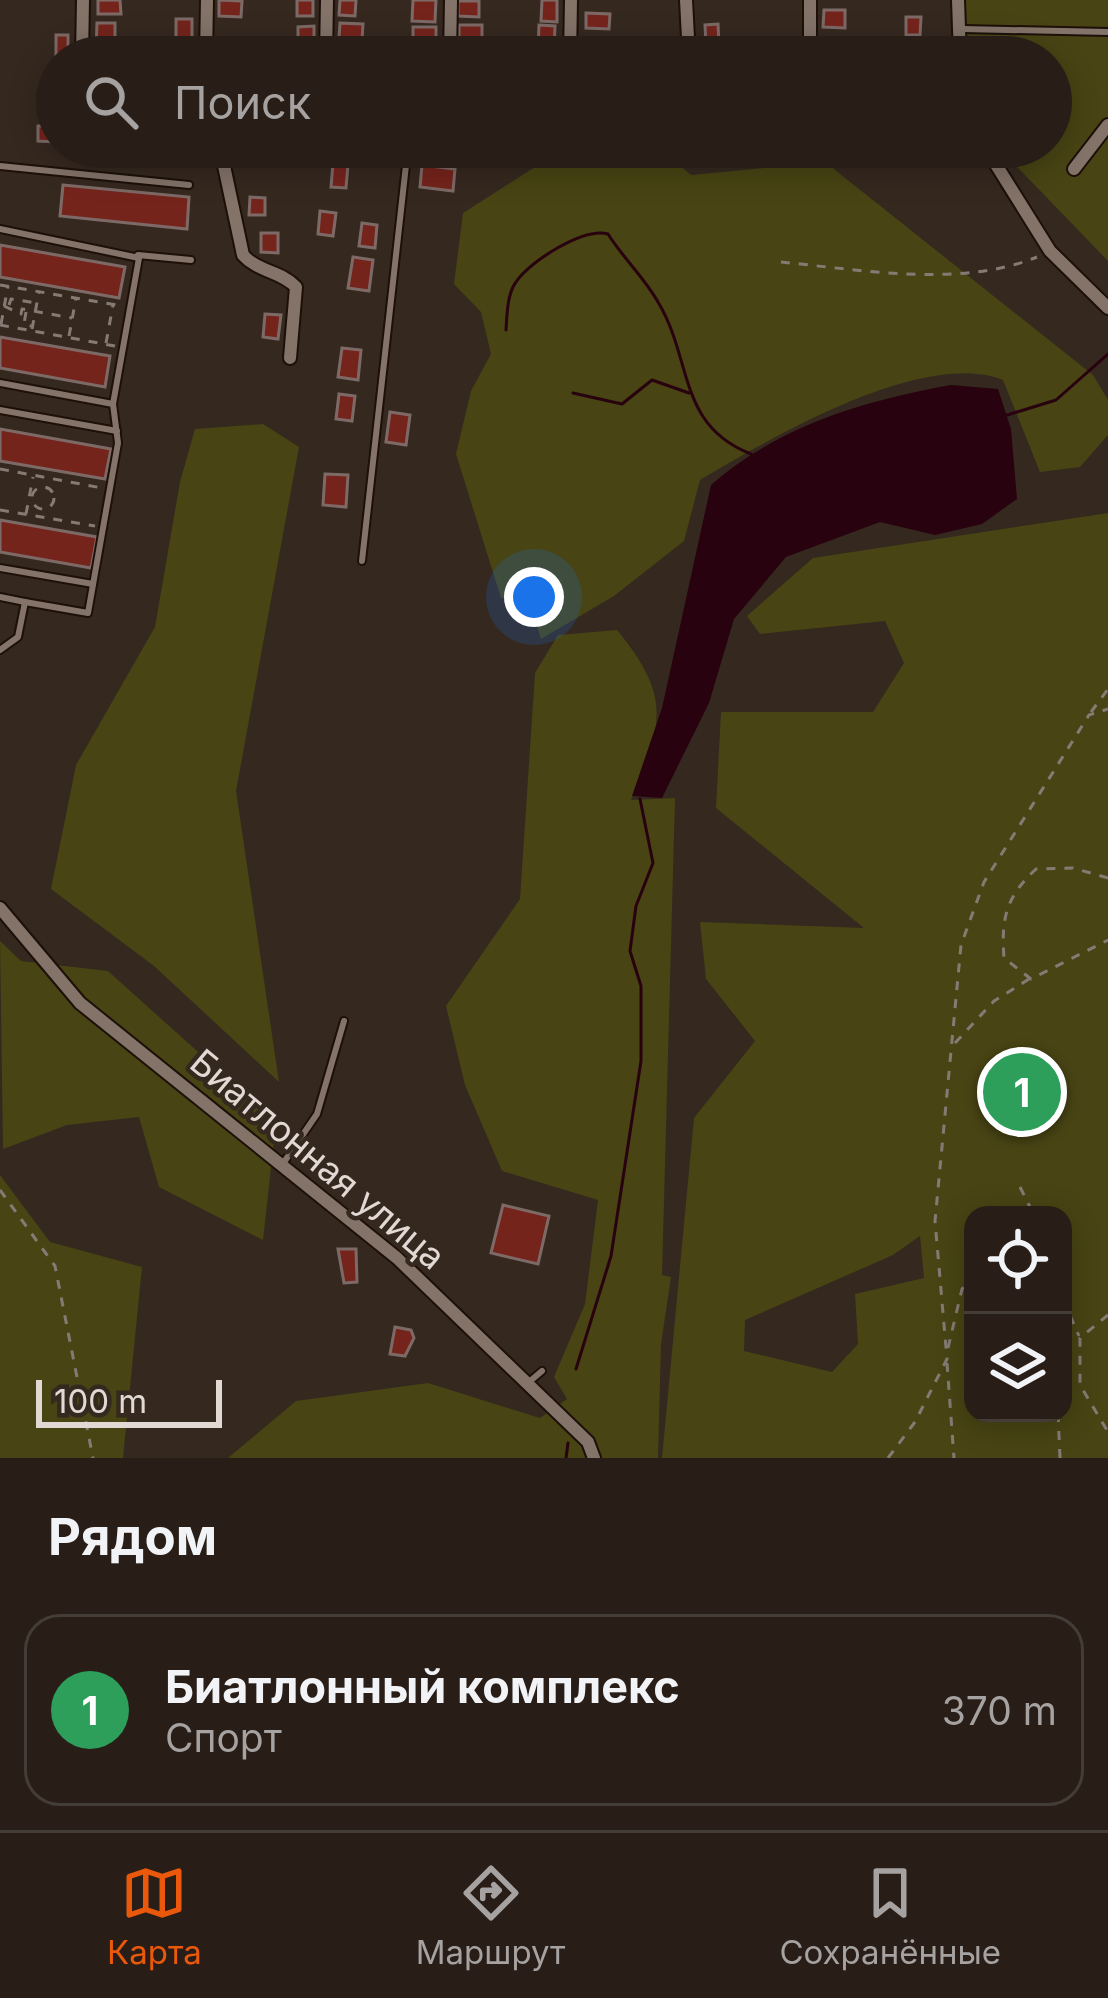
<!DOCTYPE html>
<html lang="ru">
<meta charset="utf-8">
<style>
:root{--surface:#281e17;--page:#342b24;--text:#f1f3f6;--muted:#a5a2a1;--line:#443c36;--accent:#ea580c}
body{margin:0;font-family:Inter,sans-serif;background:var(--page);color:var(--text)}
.controls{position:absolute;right:36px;bottom:36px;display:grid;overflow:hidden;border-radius:24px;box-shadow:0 6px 30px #0003}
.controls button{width:108px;height:108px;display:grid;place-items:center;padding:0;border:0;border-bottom:3px solid var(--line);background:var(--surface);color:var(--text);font:60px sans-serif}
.scale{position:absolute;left:36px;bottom:30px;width:186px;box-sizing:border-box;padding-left:12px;border:6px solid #e2d9d4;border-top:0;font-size:33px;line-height:42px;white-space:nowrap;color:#e2d9d4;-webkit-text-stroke:9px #35281f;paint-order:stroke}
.you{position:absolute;left:534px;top:597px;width:42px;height:42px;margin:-30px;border:9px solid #fff;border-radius:50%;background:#1a73e8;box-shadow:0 0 0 18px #1a73e833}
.badge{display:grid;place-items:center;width:78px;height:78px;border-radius:50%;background:var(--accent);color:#fff;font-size:39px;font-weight:700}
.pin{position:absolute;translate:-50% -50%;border:6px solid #fff;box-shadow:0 3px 12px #0006}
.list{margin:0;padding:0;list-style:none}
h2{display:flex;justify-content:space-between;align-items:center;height:156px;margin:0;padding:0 48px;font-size:51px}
h2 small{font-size:39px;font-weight:400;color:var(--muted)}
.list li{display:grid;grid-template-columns:78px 1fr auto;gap:36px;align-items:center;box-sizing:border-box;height:192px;margin:0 24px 24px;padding:0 24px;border:3px solid var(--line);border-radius:36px}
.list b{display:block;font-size:45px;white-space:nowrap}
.list p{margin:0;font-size:39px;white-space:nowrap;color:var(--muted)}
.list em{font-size:39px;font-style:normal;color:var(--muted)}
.icon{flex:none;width:66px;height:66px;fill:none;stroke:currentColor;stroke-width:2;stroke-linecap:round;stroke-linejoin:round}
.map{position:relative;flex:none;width:1108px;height:1458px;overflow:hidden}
.search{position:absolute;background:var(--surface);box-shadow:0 6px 30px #0003;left:36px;right:36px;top:36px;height:132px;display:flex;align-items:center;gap:30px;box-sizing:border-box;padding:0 42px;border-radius:66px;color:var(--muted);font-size:45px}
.sheet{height:372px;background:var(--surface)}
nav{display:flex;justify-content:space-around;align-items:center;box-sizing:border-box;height:168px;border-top:3px solid var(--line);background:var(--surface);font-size:33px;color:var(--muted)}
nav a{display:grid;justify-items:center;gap:6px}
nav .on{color:var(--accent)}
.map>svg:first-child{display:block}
.green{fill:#484414;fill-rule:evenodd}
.water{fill:#29020f}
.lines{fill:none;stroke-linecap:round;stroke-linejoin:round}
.stream{stroke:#29020f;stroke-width:3}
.building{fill:#75241c;stroke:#7d6a67;stroke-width:3}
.service-casing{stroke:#1c1009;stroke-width:10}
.minor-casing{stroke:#1c1009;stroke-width:16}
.path{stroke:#867b74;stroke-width:3;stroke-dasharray:9 9;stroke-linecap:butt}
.service{stroke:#837369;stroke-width:6}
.minor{stroke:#837369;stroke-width:12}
.labels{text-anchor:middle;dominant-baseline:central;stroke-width:9;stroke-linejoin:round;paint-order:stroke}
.street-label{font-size:36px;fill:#e2d9d4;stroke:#35281f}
</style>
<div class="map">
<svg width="1108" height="1458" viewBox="0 0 1108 1458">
<rect width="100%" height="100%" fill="#35281f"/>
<g class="green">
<polygon points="964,0 1108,0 1108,261 998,147 1051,147 1051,57 964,57"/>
<path d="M 557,153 L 665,153 L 691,175 L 825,162 L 1093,375 L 1108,400 L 1108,435 L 1080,467 L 1040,472 L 1003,380 C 923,348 769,439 700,480 L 684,541 L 614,596 L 541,639 L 529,602 L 501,598 L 456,454 L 471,391 L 491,354 L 481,312 L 454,284 L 463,213 Z"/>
<polygon points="263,424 299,447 236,791 279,1082 154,966 51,889 76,765 155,627 180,482 195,429"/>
<path d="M 1108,513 L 1108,1458 L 662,1458 L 694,1118 L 755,1041 L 706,979 L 700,922 L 864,928 L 716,808 L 721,712 L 873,712 L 904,663 L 885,621 L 760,634 L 747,616 L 813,558 ZM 973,1215 L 1063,1215 L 1063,1413 L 973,1413 ZM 920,1236 L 924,1278 L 855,1294 L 858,1344 L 832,1372 L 744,1351 L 745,1320 L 893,1255 Z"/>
<path d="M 617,630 C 672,697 663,724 631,800 L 675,798 L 662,1275 L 671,1277 L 661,1344 L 658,1458 L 228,1458 L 296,1401 L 428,1383 L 540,1418 L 567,1399 L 554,1377 L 585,1304 L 598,1200 L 502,1171 L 465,1085 L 446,1006 L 520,899 L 535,673 L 558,635 Z"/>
<polygon points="0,941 21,961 108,971 276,1122 263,1240 159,1187 139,1117 67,1125 3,1149"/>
<polygon points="0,1175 50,1242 142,1267 123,1458 0,1458"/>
</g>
<path class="water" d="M 951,385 L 998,389 L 1011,429 L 1017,499 L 982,524 L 935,535 L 880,522 L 786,557 L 734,619 L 709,703 L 662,798 L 632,796 L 662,708 L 711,485 C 780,425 863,401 951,385 Z"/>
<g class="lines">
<g class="stream">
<path d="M 506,330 C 507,315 507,294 516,282 C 530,261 584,227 608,234 C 623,258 644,277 658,302 C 693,360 677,425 751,454"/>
<polyline points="573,393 622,404 652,380 689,393"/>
<polyline points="1004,416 1056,400 1108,354"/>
<polyline points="576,1369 611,1256 641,1061 641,986 630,951 636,906 653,863 640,799"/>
<polyline points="566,1458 568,1443"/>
</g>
</g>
<g class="building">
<polygon points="98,0 120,0 121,14 98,14"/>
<polygon points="219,0 242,1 241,17 219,16"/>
<rect x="297" y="0" width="16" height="16"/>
<polygon points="340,0 356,0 355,16 339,15"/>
<polygon points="413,0 436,0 435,22 412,21"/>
<polygon points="542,0 557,0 557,22 541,21"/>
<polygon points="458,1 479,1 479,17 458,16"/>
<polygon points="824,10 845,10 845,28 823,27"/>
<polygon points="586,13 610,14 609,29 586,28"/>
<polygon points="906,17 921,17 920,35 906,35"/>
<rect x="176" y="19" width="16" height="29"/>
<polygon points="97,23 115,23 115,50 96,50"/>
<polygon points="340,23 363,24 362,40 339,38"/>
<polygon points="718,24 719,44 706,45 705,25"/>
<rect x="459" y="25" width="23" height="16"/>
<polygon points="539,25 555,26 554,51 538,50"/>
<polygon points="314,26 314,49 298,49 298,27"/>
<rect x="413" y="27" width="23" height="16"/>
<rect x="56" y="35" width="12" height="22"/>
<polygon points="38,126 57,126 57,142 38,141"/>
<polygon points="237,147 260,147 261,164 237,165"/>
<polygon points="333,163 348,165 346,188 331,187"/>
<polygon points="422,165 455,169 453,191 420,187"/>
<polygon points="63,185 189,197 187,229 60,216"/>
<polygon points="250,197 265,198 265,215 249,215"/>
<polygon points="320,211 336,213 333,236 318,234"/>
<polygon points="362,223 377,225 375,248 359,246"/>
<polygon points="261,233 278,233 278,253 261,252"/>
<polygon points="0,245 125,267 119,298 0,277"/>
<polygon points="353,257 373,260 369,291 348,288"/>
<polygon points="265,314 281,315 278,339 263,337"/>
<polygon points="0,337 110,356 105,387 0,368"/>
<polygon points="342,348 361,350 358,380 338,377"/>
<polygon points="339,394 355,396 352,421 336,419"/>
<polygon points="390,412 410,415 406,445 386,442"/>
<polygon points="0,429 111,449 105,479 0,461"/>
<polygon points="325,474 348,475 346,507 323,505"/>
<polygon points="0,520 97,537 91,568 0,552"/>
<polygon points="503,1205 549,1216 538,1264 491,1253"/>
<polygon points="338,1249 356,1249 357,1282 344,1283"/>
<polygon points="395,1327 411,1330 414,1338 405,1356 390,1354"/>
</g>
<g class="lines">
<g class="service-casing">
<g id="service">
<polyline points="963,29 1108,32"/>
<polyline points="0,166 189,185"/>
<polyline points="0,229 139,258 113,404 118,443 88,613 25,602"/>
<polyline points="138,255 191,260"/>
<polyline points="0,383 113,404"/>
<polyline points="0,410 117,431"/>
<polyline points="362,561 408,147"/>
<polyline points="0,568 93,584"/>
<polyline points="0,597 25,602 18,637 0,650"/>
<polyline points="282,1165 317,1114 344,1021"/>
<polyline points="529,1382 542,1371"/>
</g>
</g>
<g class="minor-casing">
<g id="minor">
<polyline points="686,0 689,57"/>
<polyline points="810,0 810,57"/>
<polyline points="958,0 960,57"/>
<polyline points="82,57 83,0"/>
<polyline points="206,57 207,0"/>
<polyline points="326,57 327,0"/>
<polyline points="450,57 451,0"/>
<polyline points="570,57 571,0"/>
<path d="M 220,147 L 243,255 C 258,272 281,271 296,287 L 290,358"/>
<polyline points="985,147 1050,251 1108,308"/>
<polyline points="82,150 82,147"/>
<polyline points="1074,169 1108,125"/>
<polyline points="0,908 80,1003 397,1258 588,1442 594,1458"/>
</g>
</g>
<g class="path">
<path d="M 781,262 C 862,270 961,288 1037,257"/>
<polyline points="0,285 122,306"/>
<polyline points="9,305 11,299 36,303"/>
<polyline points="4,306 21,314 22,309 72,318"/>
<polyline points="26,312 24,324 31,326"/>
<polyline points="1,324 8,286"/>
<polyline points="0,325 115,346"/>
<polyline points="32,329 39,292"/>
<polyline points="69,336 76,298"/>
<polyline points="106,343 113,305"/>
<polyline points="0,469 102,488"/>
<circle cx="43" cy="498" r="11"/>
<polyline points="0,510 95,526"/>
<polyline points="26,514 33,477"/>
<polyline points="1091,712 1108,689"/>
<path d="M 1108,878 L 1073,868 L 1036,869 C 1006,897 1001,918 1004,958 L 1031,979 L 1108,940"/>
<polyline points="955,1043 994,1001 1029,979"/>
<polyline points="1020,1187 1034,1215"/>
<polyline points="0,1190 55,1266 93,1458"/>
<polyline points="1063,1299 1079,1336"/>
<polyline points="1108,1315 1080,1338 1080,1385 1108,1432"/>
<polyline points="948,1348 962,1289 973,1278"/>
<polyline points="947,1363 954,1458"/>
<polyline points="1058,1413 1060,1458"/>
<polyline points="888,1458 915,1422 947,1359 935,1221 961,945 984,882 1089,715 1108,709"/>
</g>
<use href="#service" class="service"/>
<use href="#minor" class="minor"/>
</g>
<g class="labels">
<g class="street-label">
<text transform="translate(318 1159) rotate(40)">Биатлонная улица</text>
</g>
</g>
</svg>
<div class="controls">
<button><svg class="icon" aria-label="locate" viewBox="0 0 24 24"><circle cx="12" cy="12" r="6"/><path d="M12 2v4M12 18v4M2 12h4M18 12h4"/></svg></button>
<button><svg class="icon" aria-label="layers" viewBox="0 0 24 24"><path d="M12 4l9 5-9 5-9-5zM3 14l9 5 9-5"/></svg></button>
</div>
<div class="scale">100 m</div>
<div class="you"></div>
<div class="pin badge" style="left:1022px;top:1092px;background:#2e9e5b">1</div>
<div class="search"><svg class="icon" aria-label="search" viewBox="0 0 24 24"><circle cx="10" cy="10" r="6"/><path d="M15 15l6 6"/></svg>Поиск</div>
</div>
<section class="sheet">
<h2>Рядом<small></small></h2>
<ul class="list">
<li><span class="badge" style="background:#2e9e5b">1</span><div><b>Биатлонный комплекс</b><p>Спорт</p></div><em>370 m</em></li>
</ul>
</section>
<nav>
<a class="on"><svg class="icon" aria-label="map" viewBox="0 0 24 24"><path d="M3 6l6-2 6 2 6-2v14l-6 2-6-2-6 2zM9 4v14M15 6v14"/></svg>Карта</a>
<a><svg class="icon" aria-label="directions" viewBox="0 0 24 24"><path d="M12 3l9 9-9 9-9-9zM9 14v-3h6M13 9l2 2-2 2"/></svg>Маршрут</a>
<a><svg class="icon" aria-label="saved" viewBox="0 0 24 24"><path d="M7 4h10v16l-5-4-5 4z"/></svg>Сохранённые</a>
</nav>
